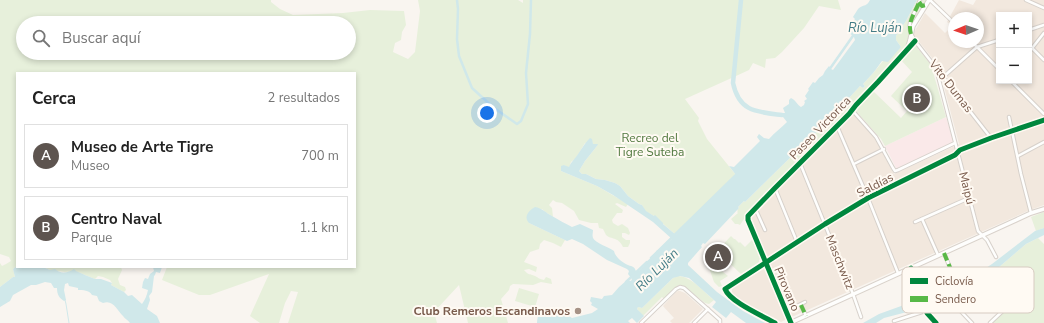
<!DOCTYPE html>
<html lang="es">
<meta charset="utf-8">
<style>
:root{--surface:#fff;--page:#f2f2f2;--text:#222;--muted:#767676;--line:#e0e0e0;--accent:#5d544f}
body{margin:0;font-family:"Nunito Sans",sans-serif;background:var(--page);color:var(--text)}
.controls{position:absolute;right:12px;top:12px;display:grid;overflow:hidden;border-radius:0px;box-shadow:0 2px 6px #0003}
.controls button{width:36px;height:36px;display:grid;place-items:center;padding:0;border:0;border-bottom:1px solid var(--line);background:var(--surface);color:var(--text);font:20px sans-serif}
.compass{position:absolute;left:948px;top:12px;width:36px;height:36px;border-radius:50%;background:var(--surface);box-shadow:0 2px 6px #0003;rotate:268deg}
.you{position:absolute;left:487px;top:113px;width:14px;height:14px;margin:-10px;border:3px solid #fff;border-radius:50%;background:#1a73e8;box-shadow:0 0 0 6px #1a73e833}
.badge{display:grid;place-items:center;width:26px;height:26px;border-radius:50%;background:var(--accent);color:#fff;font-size:13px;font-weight:700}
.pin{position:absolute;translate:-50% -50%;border:2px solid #fff;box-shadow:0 1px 4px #0006}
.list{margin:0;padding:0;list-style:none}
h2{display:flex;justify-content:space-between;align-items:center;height:52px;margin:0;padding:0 16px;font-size:17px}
h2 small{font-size:13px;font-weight:400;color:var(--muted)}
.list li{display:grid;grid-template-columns:26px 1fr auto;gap:12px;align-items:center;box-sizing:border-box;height:64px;margin:0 8px 8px;padding:0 8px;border:1px solid var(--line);border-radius:0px}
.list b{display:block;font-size:15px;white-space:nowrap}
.list p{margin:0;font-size:13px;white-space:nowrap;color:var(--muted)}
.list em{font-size:13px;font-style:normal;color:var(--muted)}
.icon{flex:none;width:22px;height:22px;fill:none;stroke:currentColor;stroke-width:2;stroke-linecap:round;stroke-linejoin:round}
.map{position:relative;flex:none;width:1044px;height:323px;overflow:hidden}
.search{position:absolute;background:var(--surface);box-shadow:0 2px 6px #0003;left:16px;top:16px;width:340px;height:44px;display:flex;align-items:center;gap:10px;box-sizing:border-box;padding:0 14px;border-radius:22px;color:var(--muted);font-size:15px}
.panel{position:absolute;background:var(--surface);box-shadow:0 2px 6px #0003;left:16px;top:72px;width:340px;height:196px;border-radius:0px}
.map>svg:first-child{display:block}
.residential{fill:#f2e8de;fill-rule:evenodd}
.medical{fill:#fae9e9}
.green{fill:#e7f0db;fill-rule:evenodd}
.water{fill:#d0e8ea}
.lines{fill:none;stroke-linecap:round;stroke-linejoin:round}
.stream{stroke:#d0e8ea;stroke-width:1}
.canal{stroke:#d0e8ea;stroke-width:2.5}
.river{stroke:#d0e8ea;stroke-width:4.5}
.street-casing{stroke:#d7d1cb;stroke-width:4.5}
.secondary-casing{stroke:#d9d2cb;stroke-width:5.5}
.street{stroke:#fefefd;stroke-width:2.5}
.secondary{stroke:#fefefd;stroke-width:3.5}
.quiet{stroke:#58b947;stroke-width:4;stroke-dasharray:8 4;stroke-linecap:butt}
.cycleway-casing{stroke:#fffaf3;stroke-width:8}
.cycleway{stroke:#00873e;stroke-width:5}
.poi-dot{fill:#a69286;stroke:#fffaf3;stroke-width:1.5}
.labels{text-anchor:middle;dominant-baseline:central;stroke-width:4;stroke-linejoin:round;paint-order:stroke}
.street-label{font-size:12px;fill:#7a5c4d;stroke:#fffaf3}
.park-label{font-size:12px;fill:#537a41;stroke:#fffaf3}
.poi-label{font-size:12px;font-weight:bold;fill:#7a5c4d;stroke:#fffaf3;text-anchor:end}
.water-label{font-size:13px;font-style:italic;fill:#437c86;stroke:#fffaf3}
.key{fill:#fffaf3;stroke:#d7cbc1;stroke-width:1}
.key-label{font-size:11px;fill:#7a5c4d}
</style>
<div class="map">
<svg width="1044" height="323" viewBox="0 0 1044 323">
<rect width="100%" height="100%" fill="#f9f5f0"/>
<g class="residential">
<path d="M 959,0 L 973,5 L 976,0 L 1044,0 L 1044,205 L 1030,210 L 783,321 L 781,322 L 747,305 L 732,294 L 732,288 L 770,265 L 750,218 L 772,195 L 853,114 L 874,137 L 894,174 L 959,144 L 943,83 L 948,78 L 913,34 L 925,13 L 945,33 L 952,26 L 947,22 ZM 999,15 L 1029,15 L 1029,81 L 999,81 ZM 954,18 L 978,18 L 978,42 L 954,42 Z"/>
<polygon points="678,291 680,291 685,293 703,309 689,323 672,323 670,321 674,318 663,306 675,293"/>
</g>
<polygon class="medical" points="946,117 953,140 951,143 898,169 896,168 885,146"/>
<g class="green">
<path d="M 0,0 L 271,0 L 271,2 L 280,9 L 293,15 L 343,13 L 370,10 L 404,11 L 406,25 L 402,32 L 401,40 L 395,43 L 393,52 L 408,59 L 415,52 L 420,11 L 418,0 L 518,0 L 523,3 L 523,0 L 838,0 L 841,10 L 819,6 L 804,28 L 782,52 L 775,58 L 766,59 L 765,68 L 753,63 L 749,70 L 736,76 L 685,99 L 699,118 L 698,121 L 707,139 L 736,175 L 719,193 L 707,204 L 676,235 L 654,216 L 645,211 L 642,205 L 639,204 L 628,196 L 620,186 L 615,183 L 605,180 L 596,179 L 586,174 L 582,174 L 579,171 L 585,161 L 597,146 L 593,144 L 592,142 L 585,143 L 576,158 L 571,162 L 569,168 L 564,165 L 561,171 L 597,186 L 628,204 L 626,207 L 617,203 L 615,204 L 623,210 L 622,213 L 617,213 L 612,220 L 613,223 L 618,226 L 622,224 L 628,228 L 630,233 L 629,235 L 625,233 L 622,233 L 622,237 L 626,240 L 630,240 L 630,243 L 628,247 L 623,247 C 618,236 611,240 606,235 C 605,233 604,231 603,229 L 599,228 L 598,223 L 591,223 L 579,220 L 574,211 L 562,203 L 556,202 L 553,200 L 549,205 L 552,208 L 553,217 L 544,211 L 542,209 L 529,223 L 565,240 L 561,247 L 553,243 L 544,240 L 540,244 L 539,249 L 530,252 L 524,262 L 537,267 L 536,272 L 529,269 L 524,270 C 529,276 529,273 535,276 C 539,278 539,279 544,280 L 546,277 L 551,279 L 552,284 L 541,282 L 533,285 L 513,284 L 510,286 L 509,290 L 501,299 L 508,323 L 468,323 L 459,285 L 434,312 L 437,323 L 288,323 L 298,292 L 291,291 L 285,303 L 279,323 L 260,323 L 250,316 L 269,274 L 210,295 L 199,295 L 162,280 L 167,267 L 355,267 L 355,73 L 17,73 L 17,266 L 13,269 L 15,277 L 13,277 L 0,287 L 0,263 L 2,266 L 6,264 L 11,261 L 9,257 L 0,254 ZM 23,23 L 349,23 L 349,53 L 23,53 Z"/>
<polygon points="917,0 928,0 910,34 906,49 871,88 855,104 848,113 747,214 746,216 746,220 745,221 744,219 740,225 738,224 735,224 731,219 738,213 737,212 738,211 737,210 739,208 738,207 744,201 745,202 847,102 849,98 860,86 863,88 865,86 863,84 874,72 883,61 899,49 901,47 896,40 896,36 906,21"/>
<polygon points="915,45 931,65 946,117 885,146 881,139 856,111 855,108 873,91 901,118 907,111 891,96 912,72 901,60"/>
<polygon points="1044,212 1044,228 1036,231 1031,217"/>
<polygon points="731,236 734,239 735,239 739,243 740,242 745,247 753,239 761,258 759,260 759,262 741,274 720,254 718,254 717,253 717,256 714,254"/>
<polygon points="1038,238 1044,244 1044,323 992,323 1011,305 983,279 991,274 1026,244"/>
<polygon points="708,260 728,276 720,281 722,286 719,287 714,282 707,262"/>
<polygon points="43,267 85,267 88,268 89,267 121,267 122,270 118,279 120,285 125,287 126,290 124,292 111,285 112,283 110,280 103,277 98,276 95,279 75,271 65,272 50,270"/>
<path d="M 677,276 C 690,275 704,292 714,300 L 709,304 L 705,303 L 685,287 L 679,285 L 675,288 L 664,299 L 662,297 L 643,316 L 637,309 L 638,307 L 642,308 L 673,278 Z"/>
<polygon points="519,288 539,294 535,307 515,301"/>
</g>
<g class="water">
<path d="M 870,0 L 917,0 L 906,21 L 896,36 L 896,40 L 901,47 L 888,62 L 882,61 L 874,72 L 863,84 L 865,86 L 863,88 L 860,86 L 849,98 L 847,102 L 745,202 L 744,201 L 738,207 L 739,208 L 705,244 L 703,243 L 701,246 L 702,247 L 688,263 L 688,265 L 717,292 L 743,311 L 765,323 L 746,323 L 731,312 L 726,318 L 712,307 L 716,302 L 715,301 L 689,278 L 680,276 L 673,278 L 642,308 L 638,307 L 637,309 L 644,316 L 637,323 L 632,318 L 628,321 L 630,323 L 537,323 C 538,311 541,309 553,309 L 555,314 L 558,313 L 557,308 L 572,318 L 592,313 L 598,309 L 591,305 L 592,303 L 590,301 L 591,297 L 602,299 L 604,296 L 612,295 L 619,287 L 627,280 L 631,281 L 632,279 L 628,274 L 629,271 L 627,269 L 607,260 L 583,244 L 572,239 L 567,241 L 529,223 C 523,217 529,210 535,207 C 542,208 546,213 552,216 C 559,220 566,224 572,227 L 580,224 L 593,230 C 593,233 592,235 593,238 C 595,243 609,247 614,251 C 615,257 623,263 628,265 C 633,267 634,266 636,271 L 639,271 L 646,264 L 645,263 L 656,253 L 656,251 L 662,248 L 672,239 L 653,222 L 613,195 L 597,186 L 561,171 L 561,166 L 564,165 L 569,167 C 571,162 573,161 576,157 C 581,150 584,144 590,138 L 592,139 L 593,144 L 598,144 L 597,146 L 585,161 L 579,171 L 582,174 L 586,174 L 596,179 L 605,180 L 615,183 L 620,186 L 628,196 L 639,204 L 642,205 L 646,211 L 654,216 L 655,215 L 663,223 L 663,224 L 676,235 L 736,175 L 729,166 L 734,167 L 760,141 L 757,137 L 759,134 L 764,138 L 769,139 C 775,132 781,128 787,122 L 783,117 L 777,116 L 779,113 L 785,113 L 783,108 L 789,104 L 789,100 L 791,98 C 796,100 797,105 801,107 L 804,105 L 805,102 L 804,101 L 807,99 L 805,96 L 809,90 L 808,89 L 813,82 L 815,83 L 819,78 L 823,75 L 825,71 L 829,66 L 831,69 L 833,70 L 855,40 L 854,37 L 847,31 L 855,19 L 853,17 C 855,14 857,10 859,8 C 865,4 866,7 870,0 Z"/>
<polygon points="1044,228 1044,235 1026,244 991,274 959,294 907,312 884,318 876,323 863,323 879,314 951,288 966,281 992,264 1035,231"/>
<path d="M 17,266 L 43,267 L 50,270 L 55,269 C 60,274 68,273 74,269 L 76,271 L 85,275 L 95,279 L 101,279 L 112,283 L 111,285 L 124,292 L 128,296 L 132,295 L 142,304 C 145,300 147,295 148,290 L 142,288 L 143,282 L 145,278 L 148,279 L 150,274 L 154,271 L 153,267 L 162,267 L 160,273 L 156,272 L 155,275 L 154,276 L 152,292 L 149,296 L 150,300 L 147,309 L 157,316 L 160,323 L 130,323 C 128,320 125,319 123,316 C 117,310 113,299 103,303 L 99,301 L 97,296 L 92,295 C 89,290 83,290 78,290 L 78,288 L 69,286 L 68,283 L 65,284 L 64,290 L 66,300 L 64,301 C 59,298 57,294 57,288 L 54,288 L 51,283 L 45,282 L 36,285 L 31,285 L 13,295 L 10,301 L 0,307 L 0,287 L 13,277 L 15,277 L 13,269 Z"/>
</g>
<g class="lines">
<polyline class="stream" points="65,300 66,304 69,323"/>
<g class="canal">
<polyline points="457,0 458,9 457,39 459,56 472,88 494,108 517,124 521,121 528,104 526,73 530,34 531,0"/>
<polyline points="829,70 855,33"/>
<polyline points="651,258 737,174"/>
<polyline points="626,282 647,262"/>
</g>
<path class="river" d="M 741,0 L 733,83 C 739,112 757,112 782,115"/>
<g class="street-casing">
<g id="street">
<path d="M 920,0 C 914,18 903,22 915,41 L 991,138"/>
<polyline points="930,0 954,23"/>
<polyline points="1026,0 1044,8"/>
<polyline points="1029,30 1044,25"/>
<polyline points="972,42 999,69"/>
<polyline points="1029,45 1044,60"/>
<polyline points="907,50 915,41"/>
<polyline points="1029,52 1044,33"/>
<polyline points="936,68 978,231 987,240 996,257"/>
<polyline points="942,78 977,47 999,40"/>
<polyline points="1011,81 1044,114"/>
<polyline points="852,110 876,137 893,168 895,171 898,170 955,143"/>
<polyline points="1009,117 1021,174 1031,213"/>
<polyline points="837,126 868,198 898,273"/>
<polyline points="1018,156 1044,142"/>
<polyline points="800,163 853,294 861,317"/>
<polyline points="854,164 884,149"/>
<polyline points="775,188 797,242"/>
<polyline points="755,208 765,230"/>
<polyline points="922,219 938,255"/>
<polyline points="915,222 969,198"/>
<polyline points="944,253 956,282 950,284"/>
<polyline points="766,263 825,224 868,198 955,155 960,150 991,138 1044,120"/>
<polyline points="911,268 921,295 927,313 936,323"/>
<polyline points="801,305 806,316"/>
<polyline points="795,307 805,302"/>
<polyline points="929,310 935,309 951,301 972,323"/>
<polyline points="894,321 922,312"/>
<polyline points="641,323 676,289 680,287 684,288 720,320 720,323"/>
<polyline points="694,323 708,309"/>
<polyline points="990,323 1009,305"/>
</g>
</g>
<g class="secondary-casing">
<g id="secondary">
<path d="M 765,263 L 725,289 C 730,302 763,316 775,323"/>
<polyline points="790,323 1016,220 1031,213 1044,209"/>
<polyline points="791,323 748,220 748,216 775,188 849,114 856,105 878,82 907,50 910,40 913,26 929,0"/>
</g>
</g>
<use href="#street" class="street"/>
<use href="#secondary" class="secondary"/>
<g class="quiet">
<polyline points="919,2 922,6 926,5"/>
<path d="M 911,34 C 907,21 916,12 920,0"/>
<polyline points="944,253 956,282 950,284"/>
<polyline points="801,305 806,316"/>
</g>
<g class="cycleway-casing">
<g id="cycleway">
<polyline points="911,268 921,295 927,313 936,323"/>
<path d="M 775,323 C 763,316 730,302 725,289 L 825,224 L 868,198 L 955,155 L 960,150 L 991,138 L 1044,120"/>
<polyline points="791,323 748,220 748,216 775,188 849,114 856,105 878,82 915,41"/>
</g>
</g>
<use href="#cycleway" class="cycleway"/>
</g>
<circle class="poi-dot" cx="578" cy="311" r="4"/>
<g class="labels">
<g class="street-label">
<text transform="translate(951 86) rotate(52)">Vito Dumas</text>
<text transform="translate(820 128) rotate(-46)">Paseo Victorica</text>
<text transform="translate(875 185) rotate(-27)">Saldías</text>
<text transform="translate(967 188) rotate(76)">Maipú</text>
<text transform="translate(840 262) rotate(68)">Maschwitz</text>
<text transform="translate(787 289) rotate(67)">Pirovano</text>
</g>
<g class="park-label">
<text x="650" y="138">Recreo del<tspan x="650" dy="14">Tigre Suteba</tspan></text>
</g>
<g class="poi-label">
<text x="570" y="311">Club Remeros Escandinavos</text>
</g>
<g class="water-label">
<text x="875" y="28">Río Luján</text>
<text transform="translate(657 270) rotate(-45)">Río Luján</text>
</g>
</g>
<rect x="902" y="267" width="132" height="46" rx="6" class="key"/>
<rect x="910" y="278" width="18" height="6" fill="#00873e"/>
<rect x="910" y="296" width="18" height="6" fill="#58b947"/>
<g class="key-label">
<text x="935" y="285">Ciclovía</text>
<text x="935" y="303">Sendero</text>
</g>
</svg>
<div class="controls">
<button>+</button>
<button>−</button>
</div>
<svg class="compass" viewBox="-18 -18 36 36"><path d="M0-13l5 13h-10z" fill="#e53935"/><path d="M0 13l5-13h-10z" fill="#767676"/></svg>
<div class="you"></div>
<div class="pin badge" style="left:718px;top:257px">A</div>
<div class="pin badge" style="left:917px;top:99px">B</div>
<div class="search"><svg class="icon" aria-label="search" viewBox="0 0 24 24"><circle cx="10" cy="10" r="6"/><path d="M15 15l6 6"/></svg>Buscar aquí</div>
<section class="panel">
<h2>Cerca<small>2 resultados</small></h2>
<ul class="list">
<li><span class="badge">A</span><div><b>Museo de Arte Tigre</b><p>Museo</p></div><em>700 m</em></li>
<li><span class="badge">B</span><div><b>Centro Naval</b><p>Parque</p></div><em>1.1 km</em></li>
</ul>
</section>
</div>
